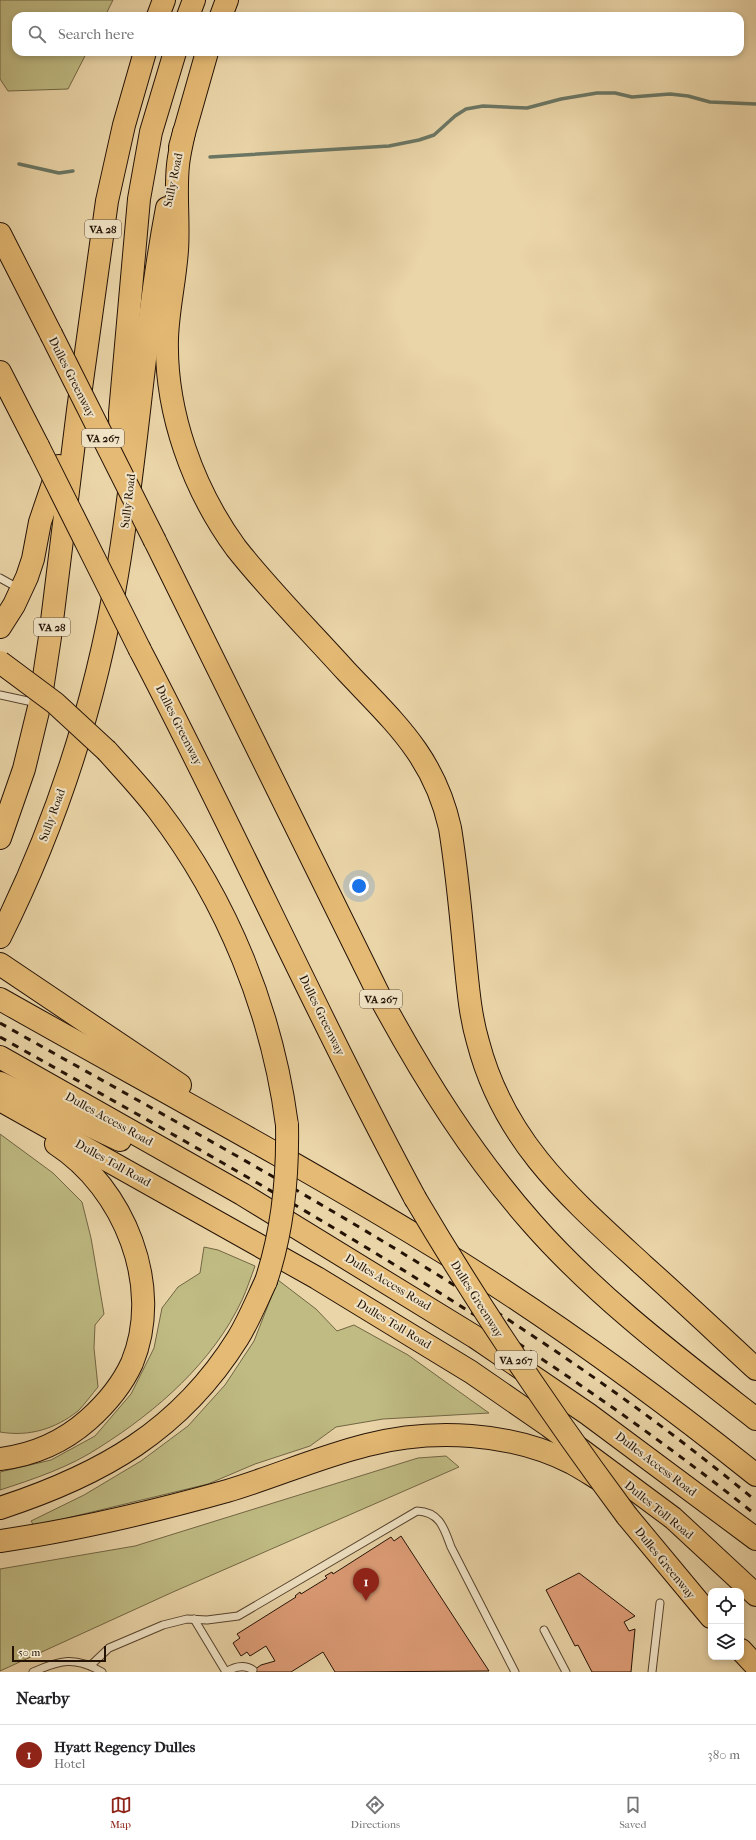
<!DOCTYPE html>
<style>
:root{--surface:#fff;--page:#f2f2f2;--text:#202124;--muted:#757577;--line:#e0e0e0;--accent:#8f2418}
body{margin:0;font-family:"IM FELL French Canon",serif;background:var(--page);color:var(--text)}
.controls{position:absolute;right:12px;bottom:12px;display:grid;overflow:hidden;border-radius:8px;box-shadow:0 2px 6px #0003}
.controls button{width:36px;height:36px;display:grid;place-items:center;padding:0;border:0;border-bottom:1px solid var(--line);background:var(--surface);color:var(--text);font:20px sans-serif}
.scale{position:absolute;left:12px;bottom:10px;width:94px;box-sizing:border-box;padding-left:4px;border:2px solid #241205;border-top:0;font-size:11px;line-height:14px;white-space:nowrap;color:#241205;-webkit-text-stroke:3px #f1e4c6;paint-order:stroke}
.you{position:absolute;left:359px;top:886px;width:14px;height:14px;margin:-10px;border:3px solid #fff;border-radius:50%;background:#1a73e8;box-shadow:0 0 0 6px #1a73e833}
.badge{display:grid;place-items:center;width:26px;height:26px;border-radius:50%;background:var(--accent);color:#fff;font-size:13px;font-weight:700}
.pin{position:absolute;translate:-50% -33px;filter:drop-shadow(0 1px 2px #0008)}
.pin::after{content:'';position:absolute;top:21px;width:14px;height:12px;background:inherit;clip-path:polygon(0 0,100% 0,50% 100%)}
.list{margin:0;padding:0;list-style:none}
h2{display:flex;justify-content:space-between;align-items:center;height:52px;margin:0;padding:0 16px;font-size:17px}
h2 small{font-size:13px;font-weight:400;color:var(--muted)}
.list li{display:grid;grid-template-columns:26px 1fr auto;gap:12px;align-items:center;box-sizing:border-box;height:60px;padding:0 16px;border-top:1px solid var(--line)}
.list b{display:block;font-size:15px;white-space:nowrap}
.list p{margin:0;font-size:13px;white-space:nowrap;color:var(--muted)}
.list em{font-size:13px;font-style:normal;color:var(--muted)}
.icon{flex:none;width:22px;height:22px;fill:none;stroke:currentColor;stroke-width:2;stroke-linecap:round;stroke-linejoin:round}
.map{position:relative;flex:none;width:756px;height:1672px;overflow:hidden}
.search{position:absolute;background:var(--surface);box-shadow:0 2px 6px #0003;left:12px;right:12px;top:12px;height:44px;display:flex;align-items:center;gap:10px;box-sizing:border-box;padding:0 14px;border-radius:12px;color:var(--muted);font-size:15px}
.sheet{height:112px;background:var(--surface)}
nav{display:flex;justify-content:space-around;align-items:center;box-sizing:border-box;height:56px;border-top:1px solid var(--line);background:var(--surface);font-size:11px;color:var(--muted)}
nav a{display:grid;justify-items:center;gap:2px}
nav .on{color:var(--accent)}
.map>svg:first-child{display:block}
.green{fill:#bfbb83;stroke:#726644}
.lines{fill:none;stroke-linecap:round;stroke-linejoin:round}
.stream{stroke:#6a7664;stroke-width:3.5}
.building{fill:#de9d77;stroke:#241205}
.lane-casing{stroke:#56432e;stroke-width:9}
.highway-casing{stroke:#241205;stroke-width:24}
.lane{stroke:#f1e4c6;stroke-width:7}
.highway{stroke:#e5ba74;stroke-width:22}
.rail{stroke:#241205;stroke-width:3;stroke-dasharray:7 7;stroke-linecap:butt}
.highway-bridge-casing{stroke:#241205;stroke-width:24;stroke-linecap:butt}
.highway-bridge{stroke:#e5ba74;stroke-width:22}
.labels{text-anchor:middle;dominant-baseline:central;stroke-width:4;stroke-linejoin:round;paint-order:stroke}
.shield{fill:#f1e4c6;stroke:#62513f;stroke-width:1}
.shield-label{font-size:11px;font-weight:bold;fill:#241205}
.street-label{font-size:12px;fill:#241205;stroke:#f1e4c6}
</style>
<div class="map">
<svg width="756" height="1672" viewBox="0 0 756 1672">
<rect width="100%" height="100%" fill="#ead5a8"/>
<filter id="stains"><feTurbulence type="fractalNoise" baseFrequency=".005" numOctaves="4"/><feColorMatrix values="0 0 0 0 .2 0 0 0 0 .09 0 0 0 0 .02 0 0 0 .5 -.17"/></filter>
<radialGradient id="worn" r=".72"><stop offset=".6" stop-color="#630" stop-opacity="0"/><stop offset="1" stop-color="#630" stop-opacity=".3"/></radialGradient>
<g class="green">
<polygon points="0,0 113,0 105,16 16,16 16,52 87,52 68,89 8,91 0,79"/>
<path d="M 0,1134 L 53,1173 L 82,1202 L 91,1238 L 104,1314 L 95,1325 L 94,1348 L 98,1387 C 92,1394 85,1404 78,1411 C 55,1429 29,1437 0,1432 Z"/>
<path d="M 204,1247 L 218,1250 L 255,1266 C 251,1277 247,1289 242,1300 C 213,1362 157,1411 100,1447 C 70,1467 34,1479 0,1490 L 0,1472 L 51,1460 L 95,1436 L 131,1394 L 154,1348 L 162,1308 L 178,1287 L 200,1273 Z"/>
<polygon points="278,1280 316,1309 337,1331 354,1325 408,1355 489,1413 383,1419 336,1427 310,1446 255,1464 208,1484 34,1526 31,1521 84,1495 141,1461 188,1426 225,1385 254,1341"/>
<polygon points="446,1456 459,1467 173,1592 0,1671 0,1569 135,1546 418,1458"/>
</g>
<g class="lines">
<g class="stream">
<polyline points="210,157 389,146 419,140 434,135 455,116 466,109 483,106 527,108 561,99 597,93 615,93 632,97 670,94 688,96 710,102 756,104"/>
<polyline points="19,164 59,173 73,171"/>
</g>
</g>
<g class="building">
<polygon points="401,1536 489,1671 335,1672 323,1652 291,1672 251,1672 261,1665 275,1661 266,1646 250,1656 247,1652 241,1656 233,1643 240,1638 237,1634 296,1597 295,1596 300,1592 301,1594 327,1578 325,1576 332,1572 333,1574 391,1537 394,1541"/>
<polygon points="579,1573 635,1616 624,1622 629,1631 635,1629 631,1672 592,1672 578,1645 575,1646 546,1590"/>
</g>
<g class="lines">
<g class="lane-casing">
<g id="lane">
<polyline points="0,578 20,589"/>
<polyline points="0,695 37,703"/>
<polyline points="194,1619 226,1672"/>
<polyline points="544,1630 566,1672"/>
<path d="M 91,1665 L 109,1648 L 163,1625 L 187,1619 L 207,1620 L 238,1616 L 417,1511 C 440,1512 444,1528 451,1547 L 515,1672"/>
<path d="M 33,1672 C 60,1660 75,1656 102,1672"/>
<path d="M 226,1672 C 234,1667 244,1664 253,1670"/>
<polyline points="652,1672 660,1603"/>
</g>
</g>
<g class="highway-casing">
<g id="highway">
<polyline points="158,16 164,0"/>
<polyline points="188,16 194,0"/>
<polyline points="221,16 227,0"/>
<path d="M 184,132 C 182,143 179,154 178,165 C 175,193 179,222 177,250 C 175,280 168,309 167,338 C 165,412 193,489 236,548 C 270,591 309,630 346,671 C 394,722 434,756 450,828 C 457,871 461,915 465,958 C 468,987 470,1015 478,1042 C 504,1142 570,1198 643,1265 C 681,1299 718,1334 756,1369"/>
<polyline points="180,147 207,52"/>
<polyline points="0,234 51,334"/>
<polyline points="0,372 38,446"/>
<polyline points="121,472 120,413 139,199 151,132 175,52"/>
<path d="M 155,541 L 382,1001 C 425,1080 472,1155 532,1223 C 597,1297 678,1358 756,1419"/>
<polyline points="0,627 14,605 27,577 33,559 40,522 59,466"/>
<path d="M 140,650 C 235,831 318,1018 415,1198"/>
<path d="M 107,751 C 124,770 142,789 158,810 C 228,902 272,1011 287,1125"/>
<polyline points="0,838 24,769 40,703 50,637 78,410 107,201 124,125 145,52"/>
<path d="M 0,937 C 57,823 96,701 117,575 C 138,453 144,329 167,208"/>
<polyline points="0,964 180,1085"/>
<path d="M 0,999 C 143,1080 289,1158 430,1244 C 544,1313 652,1392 756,1475"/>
<polyline points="0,1057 242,1194 475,1337 588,1414 756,1539"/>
<polyline points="0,1083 120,1140"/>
<polyline points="0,1100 317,1278 471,1372 549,1426 673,1518 756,1595"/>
<path d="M 0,1459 C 33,1455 63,1442 88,1420 C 106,1404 122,1385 132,1363 C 164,1286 124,1188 56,1144"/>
<path d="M 0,1508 C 101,1475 180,1431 238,1338 C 249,1320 257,1300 266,1281"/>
<polyline points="627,1516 711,1617"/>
<path d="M 0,1541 C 77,1530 152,1512 227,1491 C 274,1477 319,1457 367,1445 C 433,1428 511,1432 572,1463 C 583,1469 592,1475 602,1481"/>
<polyline points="741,1650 756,1666"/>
</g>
</g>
<use href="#lane" class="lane"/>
<use href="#highway" class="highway"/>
<g class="rail">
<path d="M 0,1023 C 259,1169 527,1310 756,1501"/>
<path d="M 0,1037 C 260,1183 522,1328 756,1515"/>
</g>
<g class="highway-bridge-casing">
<g id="highway-bridge">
<polyline points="51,334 155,541"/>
<polyline points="38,446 140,650"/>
<polyline points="0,662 55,703 107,751"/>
<path d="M 415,1198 C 480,1308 551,1414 627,1516"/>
<path d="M 266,1281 C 283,1230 288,1178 287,1125"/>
</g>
</g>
<use href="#highway-bridge" class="highway-bridge"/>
</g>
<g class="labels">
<g class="shield">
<rect x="85" y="220" width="36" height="18" rx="3"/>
<rect x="82" y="429" width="42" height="18" rx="3"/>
<rect x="34" y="618" width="36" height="18" rx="3"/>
<rect x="360" y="990" width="42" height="18" rx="3"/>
<rect x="495" y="1351" width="42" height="18" rx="3"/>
</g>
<g class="shield-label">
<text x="103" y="229">VA 28</text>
<text x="103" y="438">VA 267</text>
<text x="52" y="627">VA 28</text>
<text x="381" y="999">VA 267</text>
<text x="516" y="1360">VA 267</text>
</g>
<g class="street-label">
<text transform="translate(173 180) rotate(-78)">Sully Road</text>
<text transform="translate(72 377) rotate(63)">Dulles Greenway</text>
<text transform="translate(128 501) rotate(-83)">Sully Road</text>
<text transform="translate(179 725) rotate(63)">Dulles Greenway</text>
<text transform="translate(52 815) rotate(-70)">Sully Road</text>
<text transform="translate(322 1015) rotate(64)">Dulles Greenway</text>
<text transform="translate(109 1119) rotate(29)">Dulles Access Road</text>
<text transform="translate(113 1163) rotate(29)">Dulles Toll Road</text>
<text transform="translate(388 1282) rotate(31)">Dulles Access Road</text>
<text transform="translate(477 1299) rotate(58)">Dulles Greenway</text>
<text transform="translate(394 1324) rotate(31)">Dulles Toll Road</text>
<text transform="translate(656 1464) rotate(37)">Dulles Access Road</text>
<text transform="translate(659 1510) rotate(39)">Dulles Toll Road</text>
<text transform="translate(665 1563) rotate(51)">Dulles Greenway</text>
</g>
</g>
<rect width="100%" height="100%" filter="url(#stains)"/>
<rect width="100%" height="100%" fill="url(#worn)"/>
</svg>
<div class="controls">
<button><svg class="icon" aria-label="locate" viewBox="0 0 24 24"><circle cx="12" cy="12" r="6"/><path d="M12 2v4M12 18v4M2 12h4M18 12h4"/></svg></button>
<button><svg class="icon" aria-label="layers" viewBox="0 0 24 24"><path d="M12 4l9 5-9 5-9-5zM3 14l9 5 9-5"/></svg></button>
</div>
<div class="scale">50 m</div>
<div class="you"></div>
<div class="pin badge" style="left:366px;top:1601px">1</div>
<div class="search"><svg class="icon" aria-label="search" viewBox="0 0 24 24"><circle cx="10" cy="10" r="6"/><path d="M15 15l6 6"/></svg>Search here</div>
</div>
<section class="sheet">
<h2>Nearby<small></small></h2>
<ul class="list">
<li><span class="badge">1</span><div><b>Hyatt Regency Dulles</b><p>Hotel</p></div><em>380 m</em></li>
</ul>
</section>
<nav>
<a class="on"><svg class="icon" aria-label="map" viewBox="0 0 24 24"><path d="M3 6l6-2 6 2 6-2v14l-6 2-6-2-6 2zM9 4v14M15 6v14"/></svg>Map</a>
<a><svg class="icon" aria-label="directions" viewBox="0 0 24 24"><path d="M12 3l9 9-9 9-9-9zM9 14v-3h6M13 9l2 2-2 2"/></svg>Directions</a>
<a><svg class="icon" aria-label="saved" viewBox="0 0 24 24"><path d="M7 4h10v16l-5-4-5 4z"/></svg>Saved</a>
</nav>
